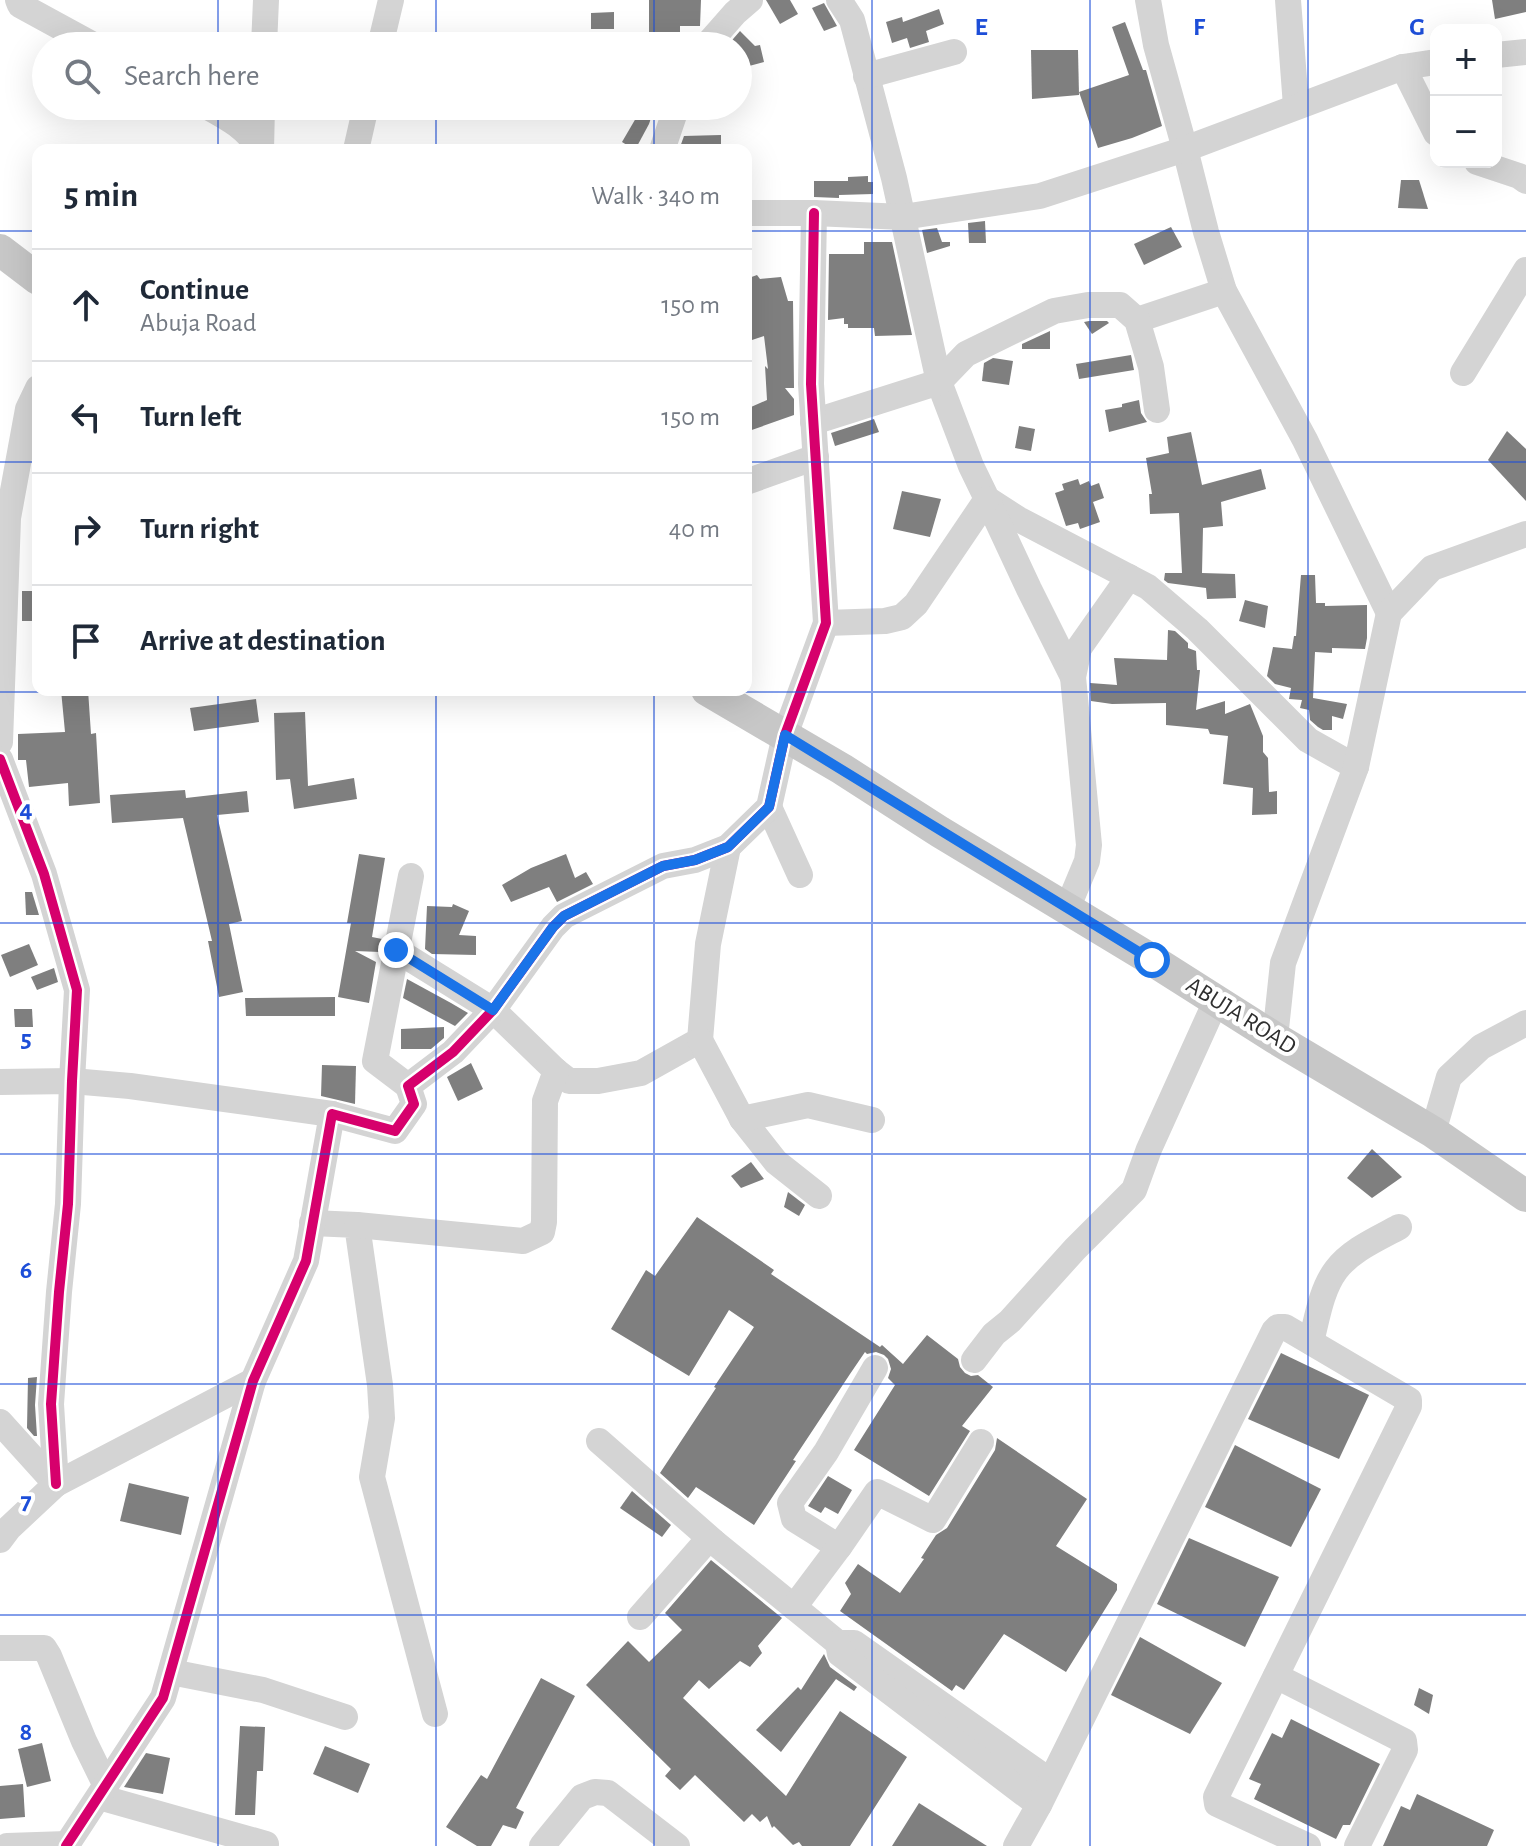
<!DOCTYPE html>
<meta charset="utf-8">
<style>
:root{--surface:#fff;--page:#f2f2f3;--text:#1f2937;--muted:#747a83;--line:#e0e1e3}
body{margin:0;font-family:"Alegreya Sans",sans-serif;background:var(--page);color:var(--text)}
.controls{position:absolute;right:24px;top:24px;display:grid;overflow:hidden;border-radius:16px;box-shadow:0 8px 32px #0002}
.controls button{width:72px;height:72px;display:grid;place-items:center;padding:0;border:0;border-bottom:2px solid var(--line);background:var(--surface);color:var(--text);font:40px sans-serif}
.stop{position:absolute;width:24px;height:24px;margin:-18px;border:6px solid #1a73e8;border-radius:50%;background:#fff}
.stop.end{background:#1a73e8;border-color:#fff;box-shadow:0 2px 8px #0008}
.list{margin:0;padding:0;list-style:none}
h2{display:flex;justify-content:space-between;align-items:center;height:104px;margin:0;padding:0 32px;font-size:34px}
h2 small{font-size:26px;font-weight:400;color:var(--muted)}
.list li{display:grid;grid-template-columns:52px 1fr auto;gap:24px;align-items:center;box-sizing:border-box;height:112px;padding:0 32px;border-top:2px solid var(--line)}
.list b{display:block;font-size:30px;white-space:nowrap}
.list p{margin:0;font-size:26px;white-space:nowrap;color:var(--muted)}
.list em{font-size:26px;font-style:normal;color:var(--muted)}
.icon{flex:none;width:44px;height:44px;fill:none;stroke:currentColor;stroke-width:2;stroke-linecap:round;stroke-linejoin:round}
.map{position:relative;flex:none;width:1526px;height:1846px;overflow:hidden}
.search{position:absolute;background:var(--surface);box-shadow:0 8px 32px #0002;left:32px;top:32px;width:720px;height:88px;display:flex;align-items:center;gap:20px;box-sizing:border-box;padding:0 28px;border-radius:44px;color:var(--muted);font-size:30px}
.panel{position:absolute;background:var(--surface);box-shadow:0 8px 32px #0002;left:32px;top:144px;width:720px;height:552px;border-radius:16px}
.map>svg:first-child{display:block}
.building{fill:#7f7f7f}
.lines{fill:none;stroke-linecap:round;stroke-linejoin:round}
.minor{stroke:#d4d4d4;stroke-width:26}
.major{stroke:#c7c7c7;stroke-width:32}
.cycleway-casing{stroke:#fff;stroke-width:15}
.cycleway{stroke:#d6006c;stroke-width:10}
.route{stroke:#1a73e8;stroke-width:10}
.grid{fill:none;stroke:#1d4ed8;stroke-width:2;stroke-opacity:0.55}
.labels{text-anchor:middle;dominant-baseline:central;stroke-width:8;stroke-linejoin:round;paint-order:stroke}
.street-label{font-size:24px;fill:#2f2f2f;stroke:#fff}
.grid-label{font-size:26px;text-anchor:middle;font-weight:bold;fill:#1d4ed8;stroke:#fff;stroke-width:8;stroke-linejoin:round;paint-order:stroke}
</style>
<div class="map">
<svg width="1526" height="1846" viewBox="0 0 1526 1846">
<rect width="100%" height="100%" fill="#fff"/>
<g class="building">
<polygon points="649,0 701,0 700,26 680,26 680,46 649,46"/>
<polygon points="766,0 790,0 798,14 780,24"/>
<polygon points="1492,0 1526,0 1526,12 1495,19"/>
<polygon points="824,3 837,26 824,31 812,8"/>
<polygon points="939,9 944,24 926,31 929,42 910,48 907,38 892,43 886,22 902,17 903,22"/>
<polygon points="614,12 614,29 591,29 591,13"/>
<polygon points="1125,22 1143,70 1146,70 1162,126 1132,138 1098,148 1079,92 1129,75 1112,27"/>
<polygon points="740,31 755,46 760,45 764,62 738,69 738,46 727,46"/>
<polygon points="1031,50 1078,50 1079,95 1032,99"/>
<polygon points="643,106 655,106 649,124 635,150 622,142"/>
<polygon points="721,135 721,150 679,150 684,136"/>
<polygon points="868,176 868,182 873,182 873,194 839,195 839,198 814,197 814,181 848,181 848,177"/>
<polygon points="1401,180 1419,180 1428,209 1398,208"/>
<polygon points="985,221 986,243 969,243 968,223"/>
<polygon points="1171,227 1182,247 1144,265 1134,244"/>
<polygon points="937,228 942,242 950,242 950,246 927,253 922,230"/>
<polygon points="864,242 892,242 912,335 875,336 874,328 848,328 848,324 844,324 844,318 828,320 829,254 864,254"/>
<polygon points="757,275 760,279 781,277 788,301 793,301 794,388 785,388 794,399 794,415 746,432 746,412 752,411 751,407 767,400 765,366 768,369 764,336 746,342 746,279"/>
<polygon points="1089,321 1107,321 1109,323 1092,334 1084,322"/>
<polygon points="1050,331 1050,349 1022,349 1022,344"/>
<polygon points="1131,355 1134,370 1079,379 1076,364"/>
<polygon points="993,358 1013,361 1009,385 982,381 984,363"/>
<polygon points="1139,400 1141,413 1147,422 1109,432 1105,410 1122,407 1122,404"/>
<polygon points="874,419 879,432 835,446 831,433"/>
<polygon points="1019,426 1035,429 1031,451 1015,448"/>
<polygon points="1507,431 1526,449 1526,501 1488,460"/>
<polygon points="1191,432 1202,485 1261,469 1266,489 1221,502 1223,526 1203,528 1202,573 1235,574 1236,598 1207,599 1206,588 1168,583 1164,580 1165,573 1182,573 1179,513 1150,514 1149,494 1152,494 1146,458 1169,453 1167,437"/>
<polygon points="1078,479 1080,485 1089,481 1091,486 1099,483 1104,498 1093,502 1100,522 1080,529 1078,523 1066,526 1055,493 1064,490 1062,484"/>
<polygon points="902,491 941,499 930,537 893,529"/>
<polygon points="1301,575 1315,575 1316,603 1325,603 1325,606 1367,605 1367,638 1365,649 1332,648 1332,653 1315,652 1313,698 1347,704 1343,719 1332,716 1332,730 1323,730 1318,727 1310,720 1309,710 1300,708 1302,700 1289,699 1291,688 1275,684 1267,676 1273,647 1292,649 1294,636 1296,636"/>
<rect x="22" y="591" width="16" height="30"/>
<polygon points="1245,600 1268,606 1265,628 1239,621"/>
<polygon points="1168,630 1175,631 1188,643 1188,648 1196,651 1197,670 1200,670 1196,710 1225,701 1225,714 1250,704 1263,736 1263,752 1268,758 1269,792 1277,791 1277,814 1252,815 1253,788 1223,784 1228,736 1210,734 1208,729 1166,725 1166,703 1112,704 1091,701 1090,683 1117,685 1114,658 1167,660"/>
<polygon points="61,690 88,690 91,734 96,733 100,803 69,806 68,783 29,787 26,760 18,760 18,734 65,732"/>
<polygon points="256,699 259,722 194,731 190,708"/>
<polygon points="305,712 308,786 354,778 357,799 294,809 290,779 276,780 274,713"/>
<polygon points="185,790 186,798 247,791 249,812 217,815 242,921 229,924 243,992 219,997 208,941 212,941 183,818 112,823 110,795"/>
<polygon points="359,854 385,858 372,937 382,939 380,952 355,951 376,962 369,1003 338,997 351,923 347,923"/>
<polygon points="566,854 575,878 586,872 593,884 557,902 549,887 511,902 502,885 531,868"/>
<polygon points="25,892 32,892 39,915 26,915"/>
<polygon points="453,904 469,911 459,935 476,936 476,955 432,954 425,949 427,906 452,907"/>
<polygon points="29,944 38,965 10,977 1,955"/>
<polygon points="54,968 58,982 37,990 31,977"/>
<polygon points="407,979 451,1003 468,1013 455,1026 403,998"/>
<polygon points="335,997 335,1016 246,1016 245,998"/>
<polygon points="14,1009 32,1009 33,1027 15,1027"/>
<polygon points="444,1027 444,1038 431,1049 401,1049 401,1029"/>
<polygon points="471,1063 483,1089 458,1101 447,1077"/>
<polygon points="322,1065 356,1066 355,1104 321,1096"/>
<polygon points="1372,1149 1402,1177 1372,1198 1347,1178"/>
<polygon points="751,1162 764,1179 741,1188 731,1176"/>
<polygon points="788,1192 805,1205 799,1216 784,1207"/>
<polygon points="697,1217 774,1270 771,1274 880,1347 882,1345 903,1364 927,1335 958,1359 960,1367 965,1373 971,1376 978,1375 993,1387 962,1426 970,1431 929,1496 854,1450 895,1385 888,1378 891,1369 888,1359 884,1355 876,1352 867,1354 865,1352 850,1374 793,1460 796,1461 754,1525 696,1487 688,1498 660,1473 716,1388 714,1387 754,1327 729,1310 689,1376 611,1329 646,1270 655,1276"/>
<polygon points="1281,1353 1369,1395 1339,1459 1248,1419"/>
<polygon points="37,1377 35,1405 37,1436 34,1436 27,1428 28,1378"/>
<polygon points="997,1438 1087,1499 1056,1546 1117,1584 1117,1590 1066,1672 1004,1634 964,1690 956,1685 952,1691 840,1611 851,1594 845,1583 858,1564 900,1593 924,1559 921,1558 936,1535 947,1528 995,1450"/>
<polygon points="1235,1445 1321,1489 1291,1547 1205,1507"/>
<polygon points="828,1476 852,1490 838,1514 825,1507 821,1513 808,1506"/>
<polygon points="129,1483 189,1497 181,1535 120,1521"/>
<polygon points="632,1491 671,1525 662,1537 620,1508"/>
<polygon points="1189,1538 1279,1577 1245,1647 1157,1604"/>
<polygon points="711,1560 782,1618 758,1646 762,1653 750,1667 740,1661 709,1689 699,1680 683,1698 786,1796 840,1711 907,1757 850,1846 802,1846 799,1842 793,1845 774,1826 772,1828 767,1816 760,1822 752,1814 744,1822 695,1775 680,1790 665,1776 671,1769 586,1685 628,1641 649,1662 682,1630 665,1613"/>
<polygon points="1140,1637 1222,1683 1190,1734 1111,1695"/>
<polygon points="824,1654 830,1667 857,1687 854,1691 836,1679 781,1752 756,1730 798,1687 801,1690"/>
<polygon points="541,1678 575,1696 516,1808 524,1812 516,1829 503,1825 491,1846 477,1846 446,1827 481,1775 487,1779"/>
<polygon points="1419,1688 1433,1695 1429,1714 1414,1705"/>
<polygon points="1291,1719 1380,1764 1350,1825 1343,1825 1336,1839 1254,1799 1261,1784 1249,1779 1272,1733 1282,1738"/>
<polygon points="240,1726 265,1727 263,1771 257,1771 255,1815 235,1815"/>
<polygon points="42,1743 51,1781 27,1787 18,1749"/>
<polygon points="325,1746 370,1764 358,1793 313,1774"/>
<polygon points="146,1753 170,1758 163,1794 124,1787"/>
<polygon points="23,1784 25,1817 0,1819 0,1786"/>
<polygon points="1417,1794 1494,1830 1487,1846 1383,1846 1401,1806 1410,1810"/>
<polygon points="919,1803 987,1846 892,1846"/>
</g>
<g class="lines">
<g class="minor">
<polyline points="18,0 20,5 95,46"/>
<polyline points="839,0 852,20 894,178 939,382 971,466 987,499 1018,519 1148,587 1197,629 1308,740 1356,767"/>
<polyline points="1148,0 1156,45 1185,149 1206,232 1224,291 1305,440 1389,613"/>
<polyline points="1288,0 1296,106"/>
<polyline points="264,46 266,0"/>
<polyline points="380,46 391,0"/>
<polyline points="706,46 735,13 750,0"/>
<polyline points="1496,55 1526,52"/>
<polyline points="1403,67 1436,133"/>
<polyline points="866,76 954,52"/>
<path d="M 206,106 C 228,118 247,128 260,150"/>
<polyline points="261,150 262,106"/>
<polyline points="356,150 366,106"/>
<polyline points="662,150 677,106"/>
<polyline points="1477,162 1519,176 1526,181"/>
<polyline points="746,213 814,213 903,217 1040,196 1185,149 1403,67 1436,62"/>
<polyline points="1137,320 1224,291"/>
<polyline points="1463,373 1526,270"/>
<polyline points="813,422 939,382 966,354 1054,311 1088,305 1120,305 1137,320 1151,367 1157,410"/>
<polyline points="746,482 816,457"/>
<polyline points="987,499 1029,589 1073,677"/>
<polyline points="826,623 885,621 902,617 916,604 987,499"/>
<polyline points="0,742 8,518 28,409 38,388"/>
<polyline points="0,759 44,874 77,990 72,1081 68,1204 59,1292 51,1404 56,1484"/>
<polyline points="769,807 800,875"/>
<polyline points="1067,909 1087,861 1089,845 1073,677 1079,648 1129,577"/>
<polyline points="396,950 493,1010 556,1071 569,1081 598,1081 641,1073 700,1040 708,944 728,847"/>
<polyline points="1275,1038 1283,963 1356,767 1389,613 1432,568 1526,534"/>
<polyline points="700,1040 742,1119 776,1162 819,1196"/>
<polyline points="0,1082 72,1081 130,1086 332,1114"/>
<polyline points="408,1086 375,1061 411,876"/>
<polyline points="742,1119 808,1105 872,1120"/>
<polyline points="1433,1132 1449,1077 1481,1047 1526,1023"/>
<polyline points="312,1223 357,1225 380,1385 382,1418 372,1477 435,1714"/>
<polyline points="357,1225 523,1241 542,1232 544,1222 545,1101 556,1071"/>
<path d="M 1311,1342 C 1317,1319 1321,1290 1336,1270 C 1351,1250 1377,1239 1399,1227"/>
<polyline points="974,1360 994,1334 1010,1321 1075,1249 1134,1190 1149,1149 1216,1001"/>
<polyline points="0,1422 56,1484"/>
<polyline points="599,1441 714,1542 838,1643 854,1643 1050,1781"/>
<polyline points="0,1540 9,1528 56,1484 253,1381"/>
<polyline points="839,1547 794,1519 790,1503 826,1452 875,1368"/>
<polyline points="794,1607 839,1547 877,1492 933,1520 981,1442"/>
<polyline points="640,1617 704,1544 714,1542"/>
<polyline points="838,1643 840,1654 1039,1805"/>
<polyline points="0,1648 44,1648 49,1656 84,1741 106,1786"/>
<polyline points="171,1672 263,1690 345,1717"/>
<polyline points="1276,1676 1404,1741 1405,1750 1357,1846"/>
<polyline points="99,1797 266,1844"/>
<polyline points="7,1846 67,1844"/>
<polyline points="66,1846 163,1698 253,1381 306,1261 332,1114 395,1131 414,1104 408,1086 453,1052 493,1010 553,927 564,916 663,866 695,860 728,847 769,807 785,735 826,623 811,384 814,213"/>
<polyline points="542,1846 582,1797 595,1792 608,1793 677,1846"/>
<polyline points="1016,1846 1039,1805 1274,1331 1278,1327 1285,1327 1409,1400 1409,1406 1216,1797 1217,1804 1308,1846"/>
</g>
<g class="major">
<polyline points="0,250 38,279"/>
<polyline points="707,690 842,769 940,832 1152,960 1275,1038 1433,1132 1526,1196"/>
</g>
<g class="cycleway-casing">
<g id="cycleway">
<polyline points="0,759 44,874 77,990 72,1081 68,1204 59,1292 51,1404 56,1484"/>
<polyline points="66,1846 163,1698 253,1381 306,1261 332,1114 395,1131 414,1104 408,1086 453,1052 493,1010 553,927 564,916 663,866 695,860 728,847 769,807 785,735 826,623 811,384 814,213"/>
</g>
</g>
<use href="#cycleway" class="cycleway"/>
</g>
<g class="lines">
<polyline class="route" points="396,950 493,1010 553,927 564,916 663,866 695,860 728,847 769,807 785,735 1152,960"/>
</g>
<path class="grid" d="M 218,0 L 218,46M 436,0 L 436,46M 654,0 L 654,46M 872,0 L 872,1846M 1090,0 L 1090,1846M 1308,0 L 1308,1846M 218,106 L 218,150M 436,106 L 436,150M 654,106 L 654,150M 0,231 L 38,231M 746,231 L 1526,231M 0,462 L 38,462M 746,462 L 1526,462M 218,690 L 218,1846M 436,690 L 436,1846M 654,690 L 654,1846M 0,692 L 1526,692M 0,923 L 1526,923M 0,1154 L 1526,1154M 0,1384 L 1526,1384M 0,1615 L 1526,1615"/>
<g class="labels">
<g class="street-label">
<text transform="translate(1241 1016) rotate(32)">ABUJA ROAD</text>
</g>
</g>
<g class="grid-label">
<text x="981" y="35">E</text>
<text x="1199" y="35">F</text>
<text x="1417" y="35">G</text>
<text x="26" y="817">4</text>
<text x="26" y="1047">5</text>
<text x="26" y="1278">6</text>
<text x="26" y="1509">7</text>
<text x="26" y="1740">8</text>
</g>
</svg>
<div class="controls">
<button>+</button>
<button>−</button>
</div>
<div class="stop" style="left:1152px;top:960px"></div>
<div class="stop end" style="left:396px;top:950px"></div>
<div class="search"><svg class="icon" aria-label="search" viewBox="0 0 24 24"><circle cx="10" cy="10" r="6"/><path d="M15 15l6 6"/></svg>Search here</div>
<section class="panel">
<h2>5 min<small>Walk · 340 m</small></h2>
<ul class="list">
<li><svg class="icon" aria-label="ahead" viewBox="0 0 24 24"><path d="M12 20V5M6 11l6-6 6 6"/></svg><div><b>Continue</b><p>Abuja Road</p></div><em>150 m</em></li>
<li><svg class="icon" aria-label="left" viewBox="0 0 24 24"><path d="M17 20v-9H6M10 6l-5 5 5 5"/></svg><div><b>Turn left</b></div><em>150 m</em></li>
<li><svg class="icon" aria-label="right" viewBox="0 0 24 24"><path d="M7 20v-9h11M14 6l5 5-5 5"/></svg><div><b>Turn right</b></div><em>40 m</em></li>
<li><svg class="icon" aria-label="arrive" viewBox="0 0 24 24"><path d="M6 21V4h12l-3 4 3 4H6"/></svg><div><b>Arrive at destination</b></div></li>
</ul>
</section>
</div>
